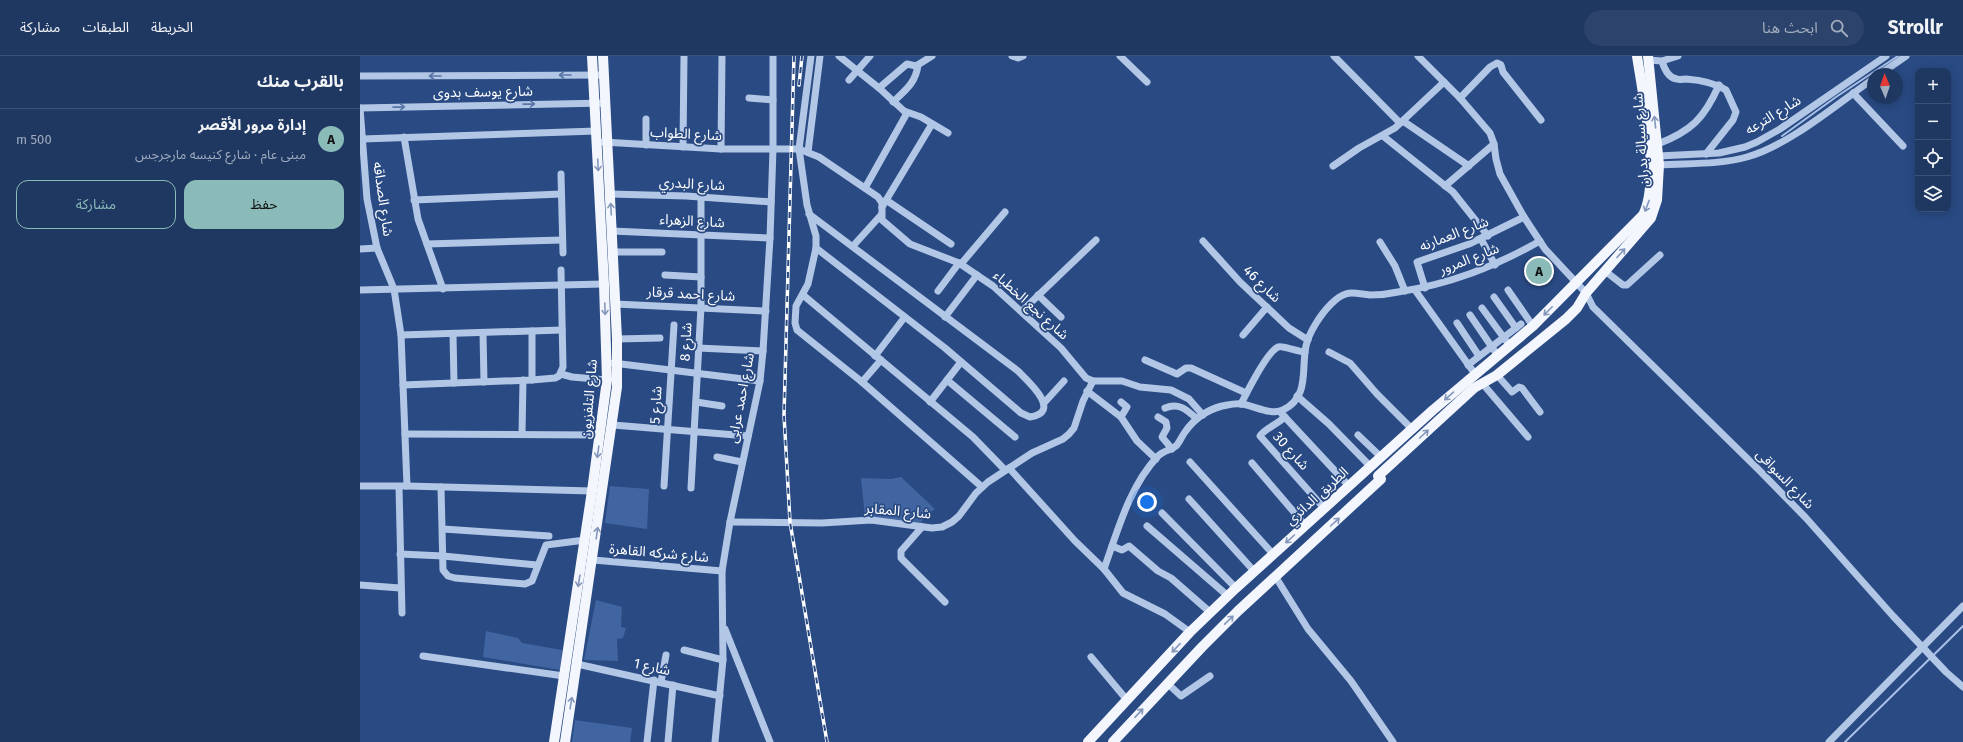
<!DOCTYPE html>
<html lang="ar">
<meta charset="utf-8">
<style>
:root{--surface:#1f3862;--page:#2c436b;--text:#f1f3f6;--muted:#a1acbe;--line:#3c5277;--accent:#8bbbb9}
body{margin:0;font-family:"Fira Sans","Noto Sans Arabic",sans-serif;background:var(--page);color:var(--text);direction:rtl}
.controls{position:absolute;right:12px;top:12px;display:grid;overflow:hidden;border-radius:8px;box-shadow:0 2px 10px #0003}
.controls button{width:36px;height:36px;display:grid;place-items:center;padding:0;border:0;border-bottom:1px solid var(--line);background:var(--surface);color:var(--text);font:20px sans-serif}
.compass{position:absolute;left:1507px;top:12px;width:36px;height:36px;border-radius:50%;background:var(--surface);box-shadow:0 2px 10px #0003;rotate:358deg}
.you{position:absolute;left:787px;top:446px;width:14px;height:14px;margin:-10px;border:3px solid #fff;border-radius:50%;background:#1a73e8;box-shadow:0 0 0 6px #1a73e833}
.badge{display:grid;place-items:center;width:26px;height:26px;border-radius:50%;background:var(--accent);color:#111;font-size:13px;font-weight:700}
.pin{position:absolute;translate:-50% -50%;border:2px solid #fff;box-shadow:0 1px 4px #0006}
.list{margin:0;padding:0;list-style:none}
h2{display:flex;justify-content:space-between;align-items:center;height:52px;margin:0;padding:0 16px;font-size:17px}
h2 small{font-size:13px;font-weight:400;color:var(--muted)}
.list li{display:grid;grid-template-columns:26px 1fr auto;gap:12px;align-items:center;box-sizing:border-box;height:60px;padding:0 16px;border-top:1px solid var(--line)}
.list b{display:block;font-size:15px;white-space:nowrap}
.list p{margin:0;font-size:13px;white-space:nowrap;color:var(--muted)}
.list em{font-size:13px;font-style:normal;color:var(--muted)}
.actions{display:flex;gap:8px;padding:12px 16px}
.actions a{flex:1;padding:9px 0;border:1px solid var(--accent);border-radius:12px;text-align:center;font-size:14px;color:var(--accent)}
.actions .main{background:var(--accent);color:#111}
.icon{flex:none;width:22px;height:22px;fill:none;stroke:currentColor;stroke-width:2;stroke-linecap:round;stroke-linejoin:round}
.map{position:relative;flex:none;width:1603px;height:686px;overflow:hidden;direction:ltr}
header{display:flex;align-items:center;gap:24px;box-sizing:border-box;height:56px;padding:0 20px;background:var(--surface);border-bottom:1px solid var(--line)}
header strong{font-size:19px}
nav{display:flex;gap:22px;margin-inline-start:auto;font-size:14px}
.search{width:280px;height:36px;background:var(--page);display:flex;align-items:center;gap:10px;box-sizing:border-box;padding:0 14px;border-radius:22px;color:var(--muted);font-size:15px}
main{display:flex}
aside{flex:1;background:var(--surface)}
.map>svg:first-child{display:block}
.green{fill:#4165a1}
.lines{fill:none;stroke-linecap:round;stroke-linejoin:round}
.stream{stroke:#a7c0e7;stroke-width:2}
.minor{stroke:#b2c6e6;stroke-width:7}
.major{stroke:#f3f6fd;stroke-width:10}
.rail-casing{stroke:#fff;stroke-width:3.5}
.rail{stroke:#294a83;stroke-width:2;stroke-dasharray:6;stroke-linecap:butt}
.oneway{stroke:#5975a6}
.oneway2{stroke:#8497ba}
.labels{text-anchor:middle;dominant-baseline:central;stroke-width:3.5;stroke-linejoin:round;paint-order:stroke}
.street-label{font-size:14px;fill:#fff;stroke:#294a83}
</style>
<header>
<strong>Strollr</strong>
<div class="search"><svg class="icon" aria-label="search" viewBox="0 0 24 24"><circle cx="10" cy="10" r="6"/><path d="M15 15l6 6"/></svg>ابحث هنا</div>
<nav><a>الخريطة</a><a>الطبقات</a><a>مشاركة</a></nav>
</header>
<main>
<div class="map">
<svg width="1603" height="686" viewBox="0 0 1603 686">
<rect width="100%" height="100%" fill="#294a83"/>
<g class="green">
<polygon points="541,421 575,453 564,461 561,467 505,462 501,422 531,423"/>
<polygon points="250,430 289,433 287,473 245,467"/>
<polygon points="236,544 262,551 261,571 266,572 263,582 257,583 258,605 224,604"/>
<polygon points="126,575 158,582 162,587 202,594 200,614 123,601"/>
<polygon points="215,664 272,672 270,686 212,686"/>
</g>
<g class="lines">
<g class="stream">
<polyline points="1422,80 1476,41 1538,0"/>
<polyline points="1485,686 1603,570"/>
</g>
<g class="minor">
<polyline points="451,0 439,93 447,149 456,180 456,192 448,228 436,250 435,267 437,274 502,326 622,431"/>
<polyline points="479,0 519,32 544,55 561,61 588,77"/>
<polyline points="652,0 658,2 663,0"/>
<polyline points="760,0 787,26"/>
<polyline points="974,0 1040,67"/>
<polyline points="1058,0 1100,42 1130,77 1134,88 1136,103 1140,118 1164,161 1185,193 1226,237 1233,251 1400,415 1446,462 1533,560 1586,616 1603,631"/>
<polyline points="1288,4 1302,5 1318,0"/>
<path d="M 1302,5 C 1304,12 1308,22 1317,23 C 1320,24 1323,23 1326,23 C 1339,24 1355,27 1366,34 L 1376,56 L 1373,64 L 1346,98"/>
<polyline points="1520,18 1546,0"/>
<polyline points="0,20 244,19"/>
<polyline points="489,24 510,0"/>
<polyline points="519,32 547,8 556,10 572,0"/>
<polyline points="1493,37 1543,90"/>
<polyline points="389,42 413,44"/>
<polyline points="1100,42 1130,11 1137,7 1141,9 1143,16 1181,64"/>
<path d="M 533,46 C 546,34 556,26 558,9"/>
<polyline points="0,52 7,143 17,192 34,233 41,279 47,430"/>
<polyline points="0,52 246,47"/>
<polyline points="1043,65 1109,110"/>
<polyline points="1023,80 1093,136 1128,180"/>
<polyline points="44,81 58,163 83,233"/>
<polyline points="2,83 236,75"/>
<polyline points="243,86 361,93 439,93 459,101 518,141 522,147 522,164 550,188 599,207 633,230 701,292 726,322 733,325 762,325 780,331 811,334 829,343 843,359"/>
<path d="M 1298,88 C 1331,75 1344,63 1359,29"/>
<polyline points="286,89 286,63"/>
<polyline points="323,91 324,0"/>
<polyline points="361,93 362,0"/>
<polyline points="448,96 460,0"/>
<polyline points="1298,100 1359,97 1385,91 1397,86 1420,73 1526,0"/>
<path d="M 1299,109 C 1327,107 1359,109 1387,101 C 1428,90 1477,48 1513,23"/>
<polyline points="973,110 999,92 1035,72 1084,26"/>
<polyline points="201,118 203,197"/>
<polyline points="1085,130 1134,88"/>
<polyline points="505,132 547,57"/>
<polyline points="250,138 326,140 411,146"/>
<polyline points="54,144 201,138"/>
<polyline points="526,144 591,188"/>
<polyline points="522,151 572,68"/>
<path d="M 449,158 L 658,315 C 668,325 703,356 670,361 L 661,357 L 585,292 L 456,192"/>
<polyline points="252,175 410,182"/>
<polyline points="1121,183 1135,209"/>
<polyline points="843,185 880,226 929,272 948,284"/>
<polyline points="1020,186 1035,210 1045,235"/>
<polyline points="67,188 202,184"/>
<polyline points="493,190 521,159"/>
<polyline points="0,193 17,192"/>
<polyline points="253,196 302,196"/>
<polyline points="601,208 645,156"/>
<polyline points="1245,215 1263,229 1267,229 1300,199"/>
<polyline points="305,219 341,221"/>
<polyline points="1065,232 1057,206 1109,188 1164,161"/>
<polyline points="0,234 244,228"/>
<polyline points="1055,234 1115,318"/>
<polyline points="1148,234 1173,270"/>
<polyline points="578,235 599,207"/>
<polyline points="443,239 613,381 645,414"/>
<polyline points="678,239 701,261"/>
<polyline points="1134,241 1156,272"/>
<polyline points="255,248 406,255"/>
<polyline points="1122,252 1150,290"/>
<polyline points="662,255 736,184"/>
<polyline points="1110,259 1138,300"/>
<polyline points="585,261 617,219"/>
<polyline points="1097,267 1119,300"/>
<polyline points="172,275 172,324"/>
<polyline points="123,277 124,326"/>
<polyline points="93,278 94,327"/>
<polyline points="41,279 202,274"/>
<polyline points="883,279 907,251"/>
<polyline points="257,283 300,282"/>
<polyline points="338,292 403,295"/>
<polyline points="969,296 990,307 1017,338 1052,373"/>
<polyline points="515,300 544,262"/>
<polyline points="785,304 817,318 826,312 831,312 886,337"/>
<polyline points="253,307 400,325"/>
<polyline points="1108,309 1161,268"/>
<polyline points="201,318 212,321 247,324"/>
<polyline points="1137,319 1152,336 1159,331 1162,332 1180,356"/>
<polyline points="587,324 655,381"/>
<polyline points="502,326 521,304"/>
<polyline points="1122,327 1168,381"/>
<polyline points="43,329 172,324 195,322 199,320 203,311 201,214"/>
<polyline points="727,335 761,361 777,385 796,403"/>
<polyline points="937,340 969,368 1010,410"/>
<polyline points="336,346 362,350"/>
<polyline points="570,346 601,306"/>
<polyline points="761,346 767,351 761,361"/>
<polyline points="684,347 704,325"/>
<path d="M 881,348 C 887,336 907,296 918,291 C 921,289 939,296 945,296"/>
<path d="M 805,352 C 819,346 827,354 837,363"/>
<polyline points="922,358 989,430"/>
<polyline points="798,361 806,366 807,372 802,381 812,393"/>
<path d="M 925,361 C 919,367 903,374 900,380 L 964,452"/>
<polyline points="253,369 388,380"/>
<polyline points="45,378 240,379"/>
<polyline points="162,378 163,324"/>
<polyline points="998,379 1021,401"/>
<polyline points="357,401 382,406"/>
<polyline points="830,406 913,498"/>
<polyline points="892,407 945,469"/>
<polyline points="649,412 715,485 744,513 763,537 805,558 830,576"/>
<polyline points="0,430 47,430 232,435"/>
<polyline points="304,430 314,269"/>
<polyline points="39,431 42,557"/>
<polyline points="81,431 83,514 88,520 95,522 165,528 172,525 186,489 225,484"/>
<polyline points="331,432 341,251 341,141"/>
<polyline points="829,443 894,515"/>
<polyline points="802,457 876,532"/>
<polyline points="370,466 462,467 511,464 572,472 582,471 592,466 599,460 616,437 628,426 672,397 703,383 709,378 714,372 723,345 733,325"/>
<polyline points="787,470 868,540"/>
<polyline points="562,471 541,495 541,502 585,546"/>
<polyline points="83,473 189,480"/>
<polyline points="752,490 762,494 769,490 798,515 811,522 851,557"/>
<polyline points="40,498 83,500 177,509"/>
<polyline points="233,504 362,515"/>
<path d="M 744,513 C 758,474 769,431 798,400 C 804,394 812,394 817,389 C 820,385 822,380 825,376 C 834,363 847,354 862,350 C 868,349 875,347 881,348 C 893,349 911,360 923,354 C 950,341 941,313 946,290 C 949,276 961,258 971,248 C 986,233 992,237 1010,239 C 1020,239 1029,238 1038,236 C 1090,228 1134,211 1180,185"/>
<polyline points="915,520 948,573 991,625 1033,686"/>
<polyline points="0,529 40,532"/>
<polyline points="365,573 410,686"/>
<polyline points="324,594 363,604"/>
<polyline points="63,600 204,620"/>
<polyline points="731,601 767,644"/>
<polyline points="217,608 360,640"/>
<polyline points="301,626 306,599"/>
<polyline points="807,627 821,640 850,620"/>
<polyline points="287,686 294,624"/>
<polyline points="308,686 313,629"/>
<polyline points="355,686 363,604 362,515 370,466 400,325 403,295 410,182 413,93 413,0"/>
<polyline points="1469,686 1603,550"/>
</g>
<g class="major">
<polyline points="194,686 232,435 247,324 244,228 232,0"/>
<polyline points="205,686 257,331 257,283 243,0"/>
<path d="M 728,686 L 830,576 L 876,532 L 1073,354 L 1173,270 L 1283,159 C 1301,124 1283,40 1277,0"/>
<polyline points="753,686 842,591 878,555 1021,423 1018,420 1114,332 1137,319 1206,263 1217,252 1226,237 1291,162 1297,144 1299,109 1288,0"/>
</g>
<g class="rail-casing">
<g id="rail">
<polyline points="434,0 424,359 430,466 467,686"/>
<polyline points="439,29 442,0"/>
</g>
</g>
<use href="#rail" class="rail"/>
</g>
<defs><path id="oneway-shaft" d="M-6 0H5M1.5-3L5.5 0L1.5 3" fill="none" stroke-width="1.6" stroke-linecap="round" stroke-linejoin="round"/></defs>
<g class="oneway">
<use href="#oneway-shaft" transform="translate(205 19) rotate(180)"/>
<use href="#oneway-shaft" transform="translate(75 20) rotate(180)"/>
<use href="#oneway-shaft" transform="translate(169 48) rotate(-1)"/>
<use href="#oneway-shaft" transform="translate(39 51) rotate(-1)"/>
</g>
<g class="oneway2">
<use href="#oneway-shaft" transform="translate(1295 66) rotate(-96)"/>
<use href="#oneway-shaft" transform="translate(238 109) rotate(87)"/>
<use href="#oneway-shaft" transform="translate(1287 150) rotate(111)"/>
<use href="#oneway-shaft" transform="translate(251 153) rotate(-93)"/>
<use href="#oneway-shaft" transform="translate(1261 197) rotate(-48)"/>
<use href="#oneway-shaft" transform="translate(245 253) rotate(88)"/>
<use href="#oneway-shaft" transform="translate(1188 255) rotate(135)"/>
<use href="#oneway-shaft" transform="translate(1089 340) rotate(139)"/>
<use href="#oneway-shaft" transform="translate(1064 378) rotate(-42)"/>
<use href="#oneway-shaft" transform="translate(238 396) rotate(98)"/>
<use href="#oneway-shaft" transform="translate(975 466) rotate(-42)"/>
<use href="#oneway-shaft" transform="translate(237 477) rotate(-82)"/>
<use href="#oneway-shaft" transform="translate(930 483) rotate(138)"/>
<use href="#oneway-shaft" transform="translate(219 525) rotate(99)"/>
<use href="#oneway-shaft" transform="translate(869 564) rotate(-44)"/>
<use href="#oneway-shaft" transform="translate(816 592) rotate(133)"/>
<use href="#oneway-shaft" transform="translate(211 647) rotate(-81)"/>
<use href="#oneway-shaft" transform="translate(779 657) rotate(-47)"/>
</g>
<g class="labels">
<g class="street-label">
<text transform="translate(123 36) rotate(-1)">شارع يوسف بدوى</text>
<text transform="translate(1413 59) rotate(-31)">شارع الترعه</text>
<text transform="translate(326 78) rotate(3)">شارع الطواب</text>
<text transform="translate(1281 84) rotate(-94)">شارع سيالة بدران</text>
<text transform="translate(332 128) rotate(3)">شارع البدري</text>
<text transform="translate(23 143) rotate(82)">شارع الصداقه</text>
<text transform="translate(332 165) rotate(3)">شارع الزهراء</text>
<text transform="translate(1094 178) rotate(-21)">شارع العمارنه</text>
<text transform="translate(1109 203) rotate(-21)">شارع المرور</text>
<text transform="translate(902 228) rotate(44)">شارع 46</text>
<text transform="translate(331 238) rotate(3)">شارع احمد قرقار</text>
<text transform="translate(671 249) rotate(42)">شارع نجع الخطباء</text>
<text transform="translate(326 286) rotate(-87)">شارع 8</text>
<text transform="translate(381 342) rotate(-79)">شارع احمد عرابى</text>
<text transform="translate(229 343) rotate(-85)">شارع التلفزيون</text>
<text transform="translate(296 349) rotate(-87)">شارع 5</text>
<text transform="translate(931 395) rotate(48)">شارع 30</text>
<text transform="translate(1425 423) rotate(46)">شارع السواقى</text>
<text transform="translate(957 440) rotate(-42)">الطريق الدائري</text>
<text transform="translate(538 455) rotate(5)">شارع المقابر</text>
<text transform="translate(299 497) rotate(5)">شارع شركه القاهرة</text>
<text transform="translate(292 611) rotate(12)">شارع 1</text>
</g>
</g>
</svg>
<div class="controls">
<button>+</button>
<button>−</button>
<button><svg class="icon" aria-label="locate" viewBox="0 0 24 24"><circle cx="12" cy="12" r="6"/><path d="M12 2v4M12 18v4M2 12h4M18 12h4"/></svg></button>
<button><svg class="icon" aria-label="layers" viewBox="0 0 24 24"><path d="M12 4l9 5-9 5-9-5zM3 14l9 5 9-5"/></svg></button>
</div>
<svg class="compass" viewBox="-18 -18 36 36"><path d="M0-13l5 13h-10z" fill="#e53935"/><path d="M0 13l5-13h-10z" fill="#a1acbe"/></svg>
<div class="you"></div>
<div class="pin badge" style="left:1179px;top:215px">A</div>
</div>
<aside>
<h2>بالقرب منك<small></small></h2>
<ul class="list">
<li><span class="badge">A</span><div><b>إدارة مرور الأقصر</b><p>مبنى عام · شارع كنيسه مارجرجس</p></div><em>500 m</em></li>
</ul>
<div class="actions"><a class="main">حفظ</a><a>مشاركة</a></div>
</aside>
</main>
